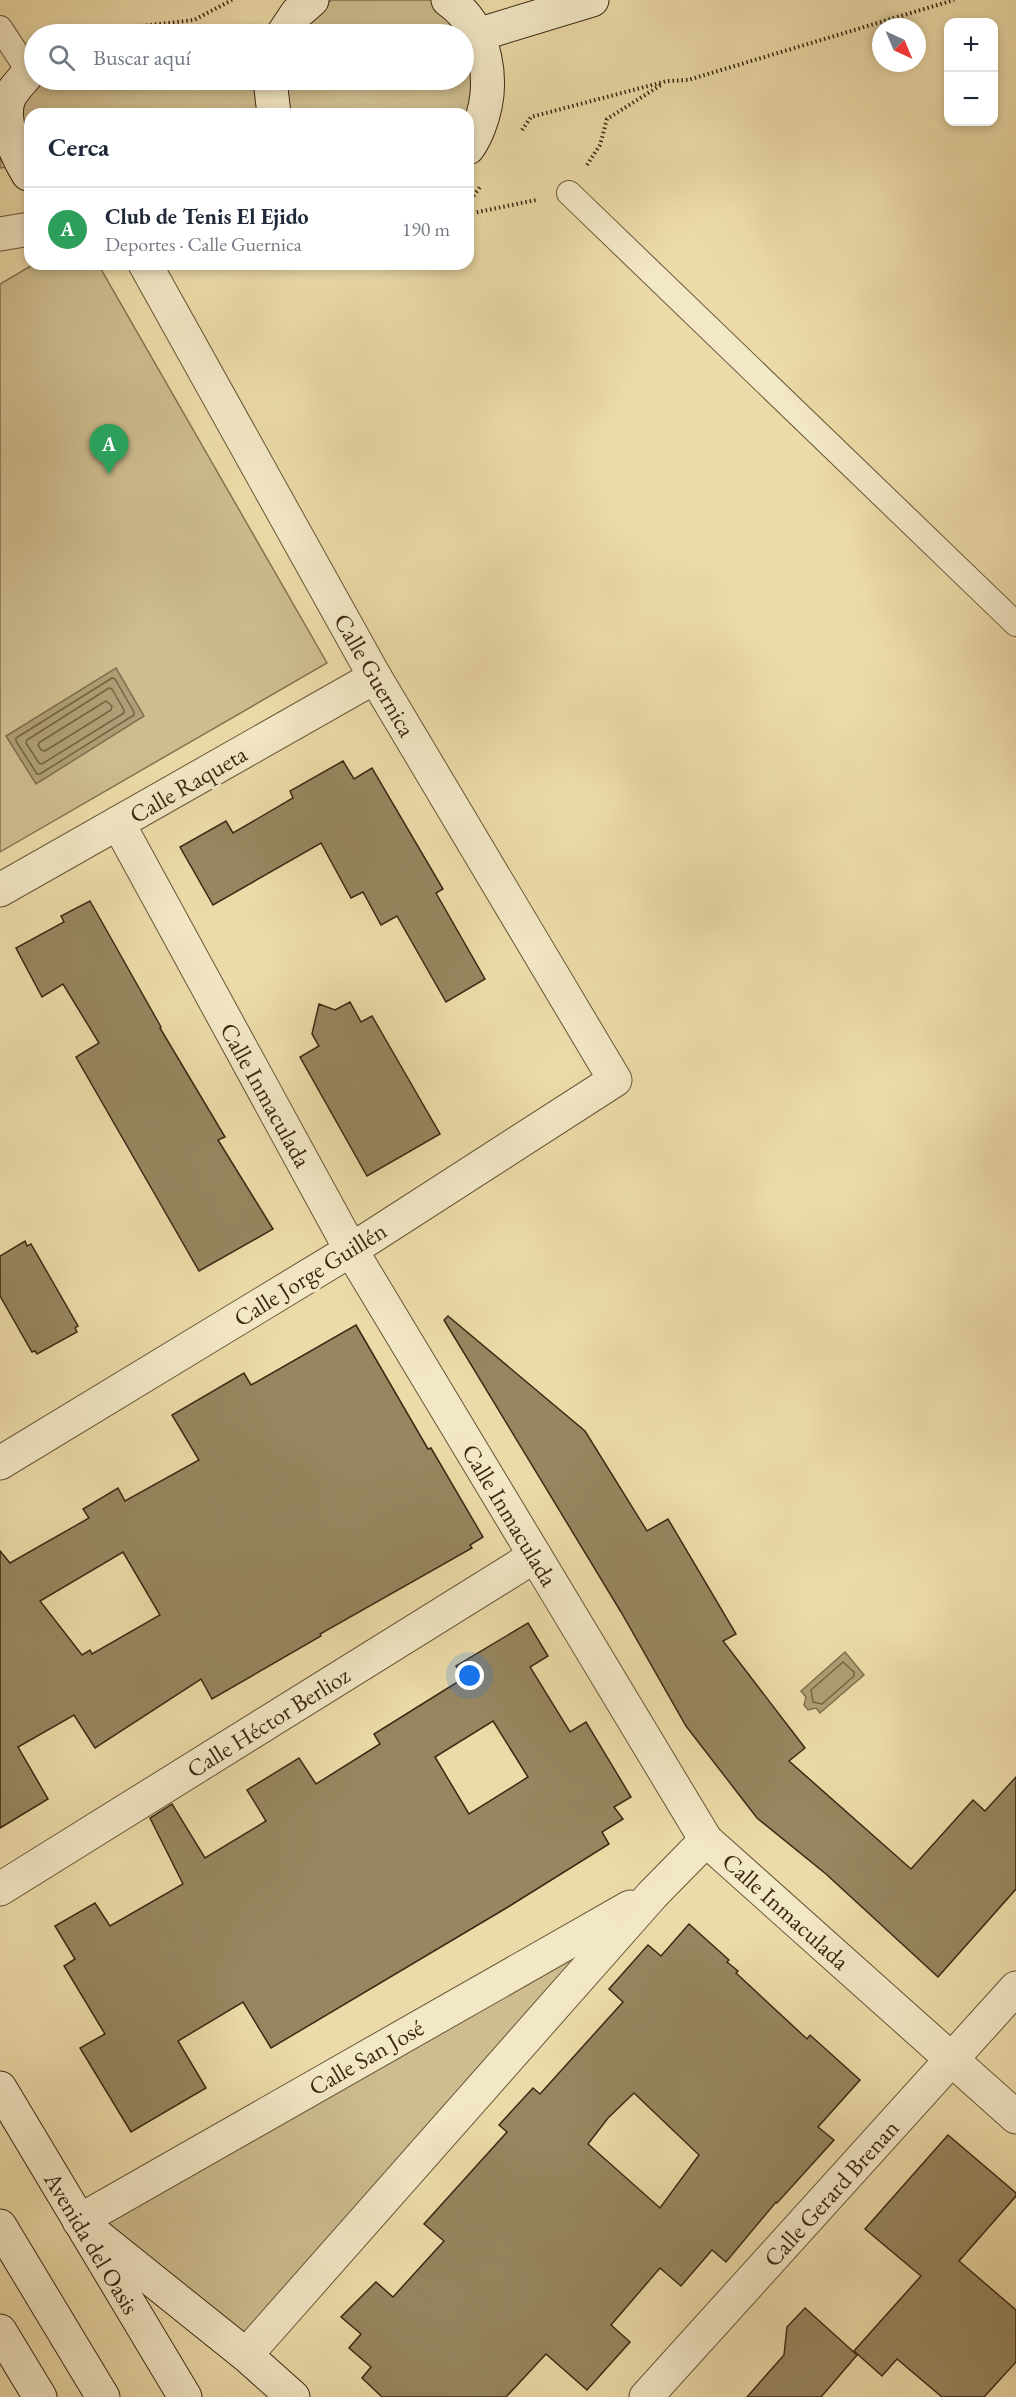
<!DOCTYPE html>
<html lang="es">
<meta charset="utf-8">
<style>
:root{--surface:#fff;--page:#f6f6f7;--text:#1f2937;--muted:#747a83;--line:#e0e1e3;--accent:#8f2418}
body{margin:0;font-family:"EB Garamond",serif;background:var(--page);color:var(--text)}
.controls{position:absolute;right:18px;top:18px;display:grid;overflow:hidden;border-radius:12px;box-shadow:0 3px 9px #0003}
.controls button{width:54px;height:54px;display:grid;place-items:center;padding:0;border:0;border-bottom:2px solid var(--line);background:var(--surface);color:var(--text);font:30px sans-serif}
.compass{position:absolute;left:872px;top:18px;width:54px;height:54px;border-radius:50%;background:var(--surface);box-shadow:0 3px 9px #0003;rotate:136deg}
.you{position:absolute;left:470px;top:1676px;width:21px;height:21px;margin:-15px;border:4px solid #fff;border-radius:50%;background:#1a73e8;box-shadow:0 0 0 9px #1a73e833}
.badge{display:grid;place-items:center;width:39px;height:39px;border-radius:50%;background:var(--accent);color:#fff;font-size:20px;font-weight:700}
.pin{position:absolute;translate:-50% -50px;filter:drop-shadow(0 2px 3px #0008)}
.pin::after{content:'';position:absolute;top:32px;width:21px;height:18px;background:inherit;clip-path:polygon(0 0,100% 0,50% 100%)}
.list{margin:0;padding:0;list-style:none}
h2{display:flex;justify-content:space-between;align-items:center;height:78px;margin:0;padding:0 24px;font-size:26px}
h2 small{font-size:20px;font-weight:400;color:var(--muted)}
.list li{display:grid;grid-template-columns:39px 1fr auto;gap:18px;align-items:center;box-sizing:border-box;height:84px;padding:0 24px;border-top:2px solid var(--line)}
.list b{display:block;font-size:22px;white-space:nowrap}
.list p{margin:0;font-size:20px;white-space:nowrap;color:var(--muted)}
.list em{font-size:20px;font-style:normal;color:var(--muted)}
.icon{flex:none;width:33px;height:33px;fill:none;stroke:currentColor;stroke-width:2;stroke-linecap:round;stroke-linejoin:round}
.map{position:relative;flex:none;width:1016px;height:2397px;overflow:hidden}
.search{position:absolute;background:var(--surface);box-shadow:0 3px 9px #0003;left:24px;top:24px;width:450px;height:66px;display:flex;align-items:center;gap:15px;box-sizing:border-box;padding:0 21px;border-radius:33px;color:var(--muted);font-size:22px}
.panel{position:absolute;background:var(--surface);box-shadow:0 3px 9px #0003;left:24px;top:108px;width:450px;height:162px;border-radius:18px}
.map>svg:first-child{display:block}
.green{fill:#cebd8f;stroke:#847351;stroke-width:1.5}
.water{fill:#af9e75;stroke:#806f4e;stroke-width:1.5}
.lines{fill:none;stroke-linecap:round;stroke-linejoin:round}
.shore{stroke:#746444;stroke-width:1.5}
.building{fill:#978660;stroke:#3a2913;stroke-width:1.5;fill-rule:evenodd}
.lane-casing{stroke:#665638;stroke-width:26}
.street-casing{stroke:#665638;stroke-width:35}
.secondary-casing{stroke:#3a2913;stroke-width:35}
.path{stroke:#3a2913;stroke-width:4;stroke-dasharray:1.5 3;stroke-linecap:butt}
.lane{stroke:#f3e8c6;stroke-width:24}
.street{stroke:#f3e8c6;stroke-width:33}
.secondary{stroke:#f3e8c6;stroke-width:33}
.labels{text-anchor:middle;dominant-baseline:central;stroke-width:6;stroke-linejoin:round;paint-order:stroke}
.street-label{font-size:24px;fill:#3a2913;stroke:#f3e8c6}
</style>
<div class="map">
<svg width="1016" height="2397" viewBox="0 0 1016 2397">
<rect width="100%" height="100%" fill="#ecdba8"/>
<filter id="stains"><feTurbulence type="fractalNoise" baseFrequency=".00333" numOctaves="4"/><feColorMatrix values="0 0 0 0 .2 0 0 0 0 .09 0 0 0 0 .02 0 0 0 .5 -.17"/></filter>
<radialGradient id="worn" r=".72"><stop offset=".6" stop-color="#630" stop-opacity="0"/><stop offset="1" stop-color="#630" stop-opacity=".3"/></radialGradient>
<g class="green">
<path d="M 332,0 L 431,0 L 447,11 L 468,37 L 479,70 L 477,104 L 468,127 L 468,114 L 287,114 L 282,87 L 283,80 L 464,80 L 464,34 L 297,34 C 304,20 318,7 332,0 Z"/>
<polygon points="63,80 263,80 266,114 30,114 30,164 0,168 0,87"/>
<polygon points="34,264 98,264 327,663 0,852 0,284"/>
<polygon points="653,1894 246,2355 79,2221"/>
</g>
<g class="water">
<polygon points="116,668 144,716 36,784 6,736"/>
<polygon points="845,1652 864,1675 820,1713 816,1708 808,1710 804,1705 806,1697 801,1691"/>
</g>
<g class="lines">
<g class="shore">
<polygon points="112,678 115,679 134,712 134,715 40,774 37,774 16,741 16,738"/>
<polygon points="109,688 112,689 124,710 124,713 42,764 39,763 26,743 27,740"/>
<polygon points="106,701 112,706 111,710 45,751 41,750 38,745 40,742"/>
<polygon points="843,1662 854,1672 854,1676 822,1704 813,1702 811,1690"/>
</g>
</g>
<g class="building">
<polygon points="343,761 354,779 372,768 443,889 436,893 485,979 446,1002 397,916 381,925 363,892 351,898 321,843 213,905 180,847 226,821 233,833 293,798 290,791"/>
<polygon points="90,901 161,1027 160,1028 225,1137 218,1140 273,1229 199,1271 76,1057 99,1043 63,984 42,997 16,948 64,922 61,916"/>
<polygon points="350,1002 361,1022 372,1016 440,1134 367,1176 300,1057 319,1046 312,1034 319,1004 335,1010"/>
<polygon points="25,1241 27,1246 31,1244 78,1326 75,1328 77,1332 37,1354 35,1351 32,1352 0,1296 0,1256"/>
<polygon points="448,1316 585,1431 647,1531 668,1519 736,1634 723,1641 805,1748 789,1761 911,1869 973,1800 985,1811 1016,1777 1016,1889 938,1977 826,1874 757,1818 686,1726 621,1612 444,1320"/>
<path d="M 356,1325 L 428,1449 L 431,1448 L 483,1537 L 470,1545 L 472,1548 L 320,1634 L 321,1636 L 212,1699 L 201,1679 L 95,1748 L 74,1715 L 18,1747 L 48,1799 L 0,1828 L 0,1551 L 10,1563 L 89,1518 L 83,1509 L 118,1488 L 125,1501 L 199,1460 L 172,1415 L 244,1373 L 251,1385 ZM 123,1552 L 160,1615 L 92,1654 L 90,1650 L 82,1655 L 40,1601 Z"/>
<path d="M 528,1623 L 548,1656 L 530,1667 L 570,1732 L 586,1722 L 631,1797 L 614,1807 L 623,1819 L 602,1832 L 609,1844 L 508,1907 L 271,2048 L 243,2002 L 178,2041 L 206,2088 L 131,2132 L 80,2048 L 105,2034 L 64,1966 L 75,1959 L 55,1926 L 95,1903 L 110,1926 L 183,1884 L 150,1818 L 172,1804 L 205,1858 L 266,1821 L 247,1790 L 299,1758 L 316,1784 L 380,1744 L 374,1734 L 464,1678 L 456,1666 ZM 493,1721 L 528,1777 L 469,1814 L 435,1757 Z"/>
<path d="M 689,1924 L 729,1960 L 727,1962 L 738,1971 L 736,1973 L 807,2039 L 810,2035 L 860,2080 L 818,2127 L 834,2140 L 777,2203 L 776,2202 L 726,2262 L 712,2250 L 681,2286 L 660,2268 L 611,2325 L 630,2342 L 587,2390 L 546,2354 L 506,2397 L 382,2397 L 362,2378 L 371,2367 L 349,2348 L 361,2334 L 341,2317 L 376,2282 L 393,2297 L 444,2241 L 424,2224 L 507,2132 L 499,2125 L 533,2088 L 540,2094 L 623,2002 L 609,1989 L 648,1945 L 661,1956 ZM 634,2093 L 699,2155 L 660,2208 L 588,2144 L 608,2118 Z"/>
<polygon points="948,2135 1016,2193 1016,2196 959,2261 1016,2310 1016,2362 984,2397 942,2397 897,2359 882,2376 854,2351 921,2276 865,2229"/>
<polygon points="805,2308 857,2355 821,2397 747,2397 784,2355 787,2327"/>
</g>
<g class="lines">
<g class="lane-casing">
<g id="lane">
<polyline points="0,28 29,72"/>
<polyline points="569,193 1016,624"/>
</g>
</g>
<g class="street-casing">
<g id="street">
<polyline points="0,234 30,229"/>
<polyline points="118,823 351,1250 706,1840 1016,2117"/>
<polyline points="0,890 375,677"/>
<polyline points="0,1463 351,1250 615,1080 375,677 145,264"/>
<polyline points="0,1889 535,1556"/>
<polyline points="79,2221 630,1907"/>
<polyline points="246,2355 653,1894 706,1840"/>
<polyline points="646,2397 1016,1988"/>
</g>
</g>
<g class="secondary-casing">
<g id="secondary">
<path d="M 448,0 C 488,28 496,84 479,127 C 476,135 473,141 468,148"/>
<polyline points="283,34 297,13 312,0"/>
<polyline points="477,35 592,0"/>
<polyline points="270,80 274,114"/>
<path d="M 28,174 C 17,156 0,121 9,98 C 13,89 23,80 29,72"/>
<polyline points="0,2088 185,2397"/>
<polyline points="0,2226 103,2397"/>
<polyline points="95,2234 246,2355 293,2397"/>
<polyline points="0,2331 40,2397"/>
</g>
</g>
<g class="path">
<polyline points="70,34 194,20 232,0"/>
<polyline points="522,130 531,117 667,81 688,80 954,0"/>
<polyline points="587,165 600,145 607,119 661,85"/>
<polyline points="468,203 480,187"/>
<polyline points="468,214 536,200"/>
</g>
<use href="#lane" class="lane"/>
<use href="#street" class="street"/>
<use href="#secondary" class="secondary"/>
</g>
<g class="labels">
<g class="street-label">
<text transform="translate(375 675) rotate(60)">Calle Guernica</text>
<text transform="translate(188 784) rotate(-30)">Calle Raqueta</text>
<text transform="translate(266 1095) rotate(61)">Calle Inmaculada</text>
<text transform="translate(310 1274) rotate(-32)">Calle Jorge Guillén</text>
<text transform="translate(510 1515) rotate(59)">Calle Inmaculada</text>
<text transform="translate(268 1722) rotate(-32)">Calle Héctor Berlioz</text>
<text transform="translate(786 1911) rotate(42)">Calle Inmaculada</text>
<text transform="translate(366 2057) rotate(-30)">Calle San José</text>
<text transform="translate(831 2193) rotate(-48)">Calle Gerard Brenan</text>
<text transform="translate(92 2243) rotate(59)">Avenida del Oasis</text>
</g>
</g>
<rect width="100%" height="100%" filter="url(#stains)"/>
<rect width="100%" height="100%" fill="url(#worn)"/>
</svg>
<div class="controls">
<button>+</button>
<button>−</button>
</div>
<svg class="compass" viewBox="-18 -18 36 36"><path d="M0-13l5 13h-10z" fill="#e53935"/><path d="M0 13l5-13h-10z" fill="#747a83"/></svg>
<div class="you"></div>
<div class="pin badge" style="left:109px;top:474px;background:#2e9e5b">A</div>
<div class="search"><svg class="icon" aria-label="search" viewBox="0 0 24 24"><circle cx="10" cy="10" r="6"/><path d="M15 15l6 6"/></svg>Buscar aquí</div>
<section class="panel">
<h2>Cerca<small></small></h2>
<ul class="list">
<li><span class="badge" style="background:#2e9e5b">A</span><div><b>Club de Tenis El Ejido</b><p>Deportes · Calle Guernica</p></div><em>190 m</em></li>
</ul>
</section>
</div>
